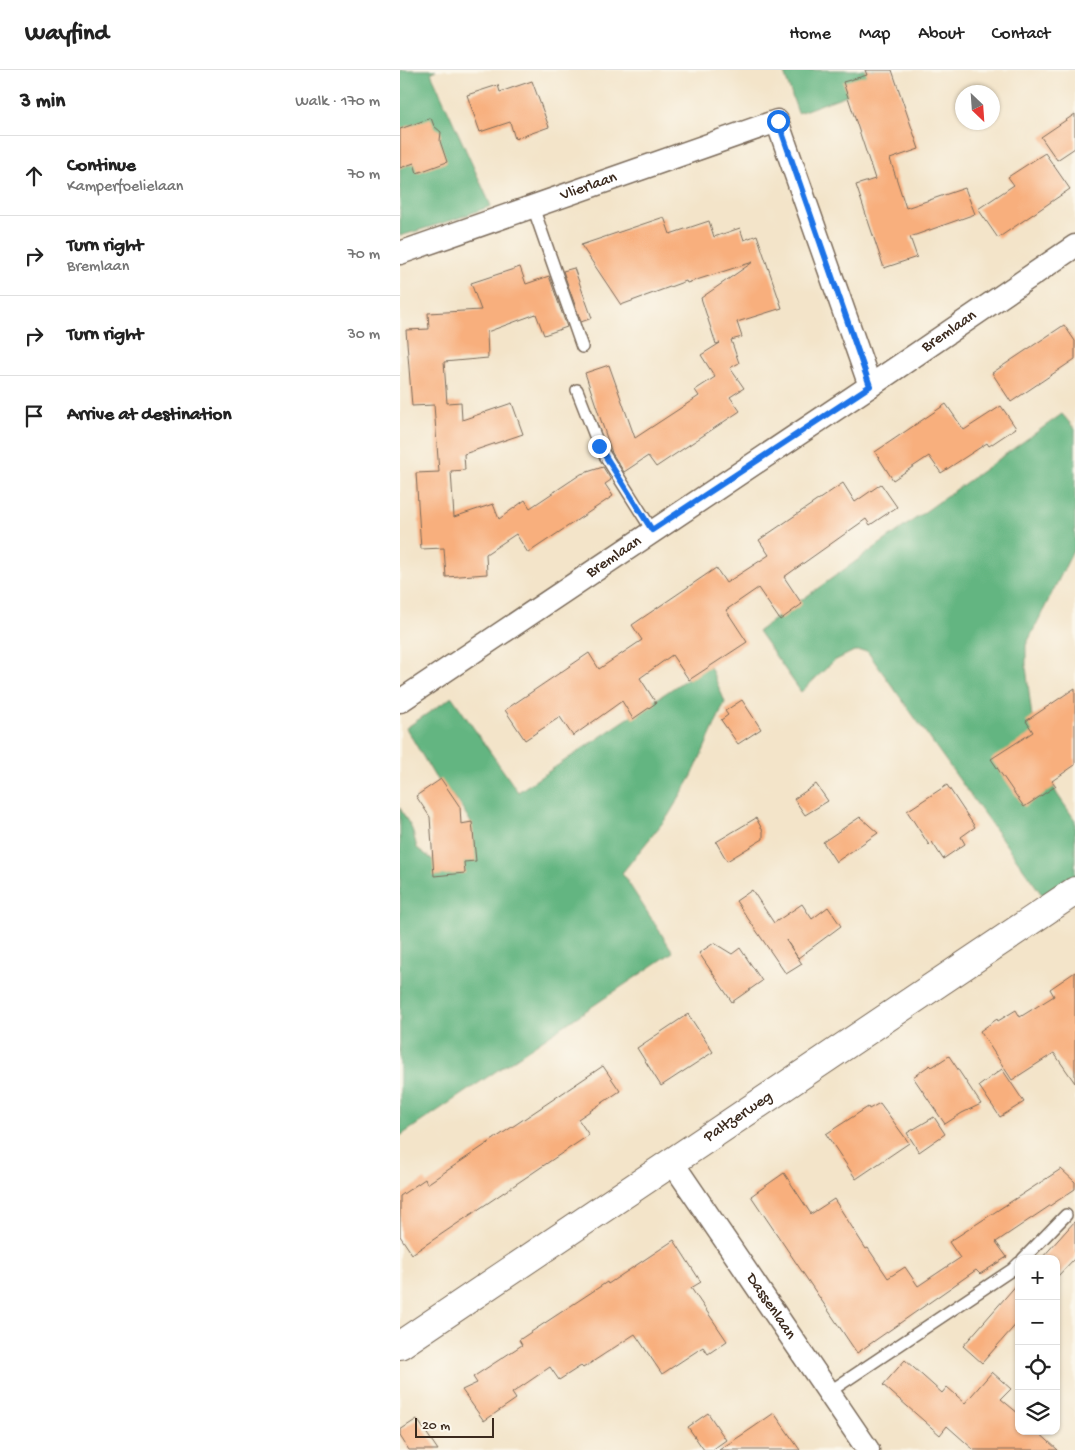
<!DOCTYPE html>
<meta charset="utf-8">
<style>
:root{--surface:#fff;--page:#f6f6f6;--text:#222;--muted:#767676;--line:#e0e0e0}
body{margin:0;font-family:"Gochi Hand",sans-serif;background:var(--page);color:var(--text)}
.controls{position:absolute;right:15px;bottom:15px;display:grid;overflow:hidden;border-radius:10px;box-shadow:0 1px 4px #0004}
.controls button{width:45px;height:45px;display:grid;place-items:center;padding:0;border:0;border-bottom:1px solid var(--line);background:var(--surface);color:var(--text);font:25px sans-serif}
.compass{position:absolute;left:555px;top:15px;width:45px;height:45px;border-radius:50%;background:var(--surface);box-shadow:0 1px 4px #0004;rotate:155deg}
.scale{position:absolute;left:15px;bottom:12px;width:79px;box-sizing:border-box;padding-left:5px;border:2px solid #3b2a1e;border-top:0;font-size:14px;line-height:18px;white-space:nowrap;color:#3b2a1e;-webkit-text-stroke:4px #fbf7ec;paint-order:stroke}
.stop{position:absolute;width:15px;height:15px;margin:-11px;border:4px solid #1a73e8;border-radius:50%;background:#fff}
.stop.end{background:#1a73e8;border-color:#fff;box-shadow:0 1px 5px #0008}
.list{margin:0;padding:0;list-style:none}
h2{display:flex;justify-content:space-between;align-items:center;height:65px;margin:0;padding:0 20px;font-size:21px}
h2 small{font-size:16px;font-weight:400;color:var(--muted)}
.list li{display:grid;grid-template-columns:32px 1fr auto;gap:15px;align-items:center;box-sizing:border-box;height:80px;padding:0 20px;border-top:1px solid var(--line)}
.list b{display:block;font-size:19px;white-space:nowrap}
.list p{margin:0;font-size:16px;white-space:nowrap;color:var(--muted)}
.list em{font-size:16px;font-style:normal;color:var(--muted)}
.icon{flex:none;width:28px;height:28px;fill:none;stroke:currentColor;stroke-width:2;stroke-linecap:round;stroke-linejoin:round}
.map{position:relative;flex:none;width:675px;height:1380px;overflow:hidden}
header{display:flex;align-items:center;gap:30px;box-sizing:border-box;height:70px;padding:0 25px;background:var(--surface);border-bottom:1px solid var(--line)}
header strong{font-size:24px}
nav{display:flex;gap:28px;margin-inline-start:auto;font-size:18px}
main{display:flex}
aside{flex:1;background:var(--surface)}
.map>svg:first-child{display:block}
.forest{fill:#64b581;stroke:#507050}
.building{fill:#f8af7d}
.lines{fill:none;stroke-linecap:round;stroke-linejoin:round}
.lane-casing{stroke:#7b6b5a;stroke-width:14}
.street-casing{stroke:#7b6b5a;stroke-width:25}
.secondary-casing{stroke:#7b6b5a;stroke-width:30}
.lane{stroke:#fff;stroke-width:11}
.street{stroke:#fff;stroke-width:22}
.secondary{stroke:#fff;stroke-width:28}
.route{stroke:#1a73e8;stroke-width:6}
.labels{text-anchor:middle;dominant-baseline:central;stroke-width:5;stroke-linejoin:round;paint-order:stroke}
.street-label{font-size:16px;fill:#3b2a1e;stroke:#fbf7ec}
</style>
<header>
<strong>Wayfind</strong>
<nav><a>Home</a><a>Map</a><a>About</a><a>Contact</a></nav>
</header>
<main>
<aside>
<h2>3 min<small>Walk · 170 m</small></h2>
<ul class="list">
<li><svg class="icon" aria-label="ahead" viewBox="0 0 24 24"><path d="M12 20V5M6 11l6-6 6 6"/></svg><div><b>Continue</b><p>Kamperfoelielaan</p></div><em>70 m</em></li>
<li><svg class="icon" aria-label="right" viewBox="0 0 24 24"><path d="M7 20v-9h11M14 6l5 5-5 5"/></svg><div><b>Turn right</b><p>Bremlaan</p></div><em>70 m</em></li>
<li><svg class="icon" aria-label="right" viewBox="0 0 24 24"><path d="M7 20v-9h11M14 6l5 5-5 5"/></svg><div><b>Turn right</b></div><em>30 m</em></li>
<li><svg class="icon" aria-label="arrive" viewBox="0 0 24 24"><path d="M6 21V4h12l-3 4 3 4H6"/></svg><div><b>Arrive at destination</b></div></li>
</ul>
</aside>
<div class="map">
<svg width="675" height="1380" viewBox="0 0 675 1380">
<rect width="100%" height="100%" fill="#fbf7ec"/>
<filter id="ink" filterUnits="userSpaceOnUse"><feTurbulence type="fractalNoise" baseFrequency=".02" numOctaves="2"/><feDisplacementMap in="SourceGraphic" scale="10" xChannelSelector="R" yChannelSelector="G"/><feConvolveMatrix kernelMatrix="1 2 1 2 8 2 1 2 1" color-interpolation-filters="sRGB"/></filter>
<filter id="wash" filterUnits="userSpaceOnUse"><feTurbulence type="fractalNoise" baseFrequency=".0096" numOctaves="4" result="noise"/><feDisplacementMap in="SourceGraphic" scale="20" xChannelSelector="R" yChannelSelector="G"/><feGaussianBlur stdDeviation="1.12" result="paint"/><feColorMatrix in="noise" values="0 0 0 0 0 0 0 0 0 0 0 0 0 0 0 0 0 1.4 0 .05"/><feComposite in="paint" operator="in"/></filter>
<g filter="url(#wash)">
<rect width="100%" height="100%" fill="#f3e4c9"/>
<g class="forest">
<polygon points="0,0 36,0 31,3 91,136 56,149 0,166"/>
<polygon points="383,0 492,0 455,22 398,43"/>
<polygon points="662,344 675,359 675,477 626,575 626,596 632,648 639,687 657,724 675,750 675,809 645,829 467,581 454,581 434,591 401,622 358,561"/>
<polygon points="309,594 325,632 292,706 268,746 222,803 273,882 0,1066 0,738 12,759 17,778 33,790 50,791 72,754 59,733 35,707 6,658 52,627 118,722"/>
</g>
<g id="blocks">
<g class="building">
<polygon points="465,0 492,0 519,79 490,89 506,138 565,118 575,144 510,167 517,187 484,198 456,115 475,109 443,12 467,5"/>
<polygon points="132,11 149,57 115,69 110,52 80,62 67,25 98,15 100,22"/>
<polygon points="675,44 675,78 657,90 641,67"/>
<polygon points="31,48 34,56 41,62 40,71 47,92 17,103 14,93 0,98 0,59"/>
<polygon points="645,83 670,119 598,168 578,139 614,115 608,107"/>
<polygon points="264,147 270,164 309,151 314,167 340,158 344,170 357,165 382,238 337,252 342,267 331,270 339,293 330,298 344,318 330,327 340,341 256,397 248,386 224,402 212,383 185,303 209,295 235,368 299,326 295,320 315,307 301,285 320,273 316,274 301,228 353,192 287,213 286,211 221,235 181,175"/>
<polygon points="120,197 126,214 149,206 167,257 144,265 136,244 87,262 88,288 44,292 47,333 61,332 62,350 112,333 123,364 64,384 65,400 51,401 54,447 93,434 99,449 125,430 130,438 181,404 203,397 211,410 205,414 213,426 128,483 116,464 86,484 87,504 46,507 44,478 21,479 16,403 39,402 34,335 12,336 6,260 29,259 28,243 81,240 71,213"/>
<polygon points="174,198 192,248 181,252 163,201"/>
<polygon points="664,255 675,271 675,289 611,332 592,303"/>
<polygon points="546,334 564,360 601,336 616,358 589,376 587,373 541,403 529,386 493,410 475,382"/>
<polygon points="443,413 455,432 481,414 497,437 470,455 466,449 384,507 402,534 380,550 358,518 326,540 347,572 289,610 272,585 240,608 256,633 233,649 222,631 173,666 160,647 125,670 105,640 189,583 199,599 242,570 232,555 316,498 326,513 369,485 359,470"/>
<polygon points="675,618 675,695 652,711 656,716 624,737 591,689 633,662 626,651"/>
<polygon points="342,630 361,659 338,674 321,650 328,645 325,641"/>
<polygon points="41,709 60,737 61,754 72,752 76,791 64,792 65,803 34,806 30,747 16,726"/>
<polygon points="416,714 428,731 405,745 394,729"/>
<polygon points="547,715 575,757 561,767 565,774 543,789 532,772 529,775 507,741"/>
<polygon points="460,747 478,763 436,792 423,772"/>
<polygon points="356,748 363,761 363,769 327,791 316,772"/>
<polygon points="352,820 374,853 402,834 412,849 428,837 441,856 398,888 386,870 402,894 386,904 336,831"/>
<polygon points="314,873 332,884 340,878 362,911 332,932 299,883"/>
<polygon points="675,902 675,1013 654,983 612,1010 580,961 597,949 598,951 616,940 620,947 654,926 650,919"/>
<polygon points="288,944 313,982 261,1016 237,978"/>
<polygon points="549,986 581,1034 562,1043 545,1054 513,1007 530,995 532,997"/>
<polygon points="203,996 220,1021 178,1049 189,1065 12,1184 0,1166 0,1126 25,1109 27,1114"/>
<polygon points="602,999 624,1032 600,1047 579,1016"/>
<polygon points="480,1033 509,1073 456,1109 426,1064 468,1037 469,1039"/>
<polygon points="534,1047 545,1064 519,1082 507,1063"/>
<polygon points="661,1099 675,1112 675,1119 596,1172 607,1187 580,1204 576,1200 457,1283 351,1126 384,1103 411,1144 434,1129 466,1179 468,1178 488,1208 505,1197 518,1216 560,1188 549,1172"/>
<polygon points="675,1151 675,1188 656,1208 656,1189 641,1189"/>
<polygon points="274,1170 301,1212 291,1218 327,1271 308,1284 303,1277 262,1304 235,1264 183,1298 181,1296 159,1310 150,1297 112,1323 116,1329 84,1351 62,1320 77,1313 73,1307 122,1275 119,1270 207,1212 208,1214"/>
<polygon points="619,1212 619,1251 582,1293 563,1276"/>
<polygon points="505,1290 542,1323 547,1317 565,1333 592,1302 611,1319 601,1329 619,1344 619,1361 637,1361 658,1380 574,1380 547,1356 540,1365 483,1315"/>
<polygon points="308,1343 326,1370 312,1380 304,1380 288,1357"/>
<polygon points="374,1343 400,1380 319,1380 351,1359"/>
<polygon points="17,1349 38,1380 9,1380 0,1366 0,1360"/>
</g>
</g>
</g>
<g filter="url(#ink)">
<use href="#blocks" fill-opacity="0" stroke="#7b6b5a" stroke-width="1"/>
<g class="lines">
<g class="lane-casing">
<g id="lane">
<polyline points="133,137 182,277"/>
<polyline points="177,320 199,376 252,460"/>
<polyline points="623,1189 666,1145"/>
<polyline points="429,1322 613,1199 619,1193"/>
</g>
</g>
<g class="street-casing">
<g id="street">
<path id="s1" d="M 0,183 L 377,51 L 470,316"/>
<path id="s2" d="M 0,631 L 470,316 L 675,176"/>
<path id="s3" d="M 272,1092 L 468,1380"/>
</g>
</g>
<g class="secondary-casing">
<g id="secondary">
<path id="s4" d="M 0,1275 L 675,821"/>
</g>
</g>
<use href="#lane" class="lane"/>
<use href="#street" class="street"/>
<use href="#secondary" class="secondary"/>
</g>
</g>
<g class="lines" filter="url(#ink)">
<polyline class="route" points="199,376 252,460 470,316 378,51"/>
</g>
<g class="labels">
<g class="street-label">
<text stroke="none"><textPath href="#s1" startOffset="200">Vlierlaan</textPath></text>
<text stroke="none"><textPath href="#s2" startOffset="662">Bremlaan</textPath></text>
<text stroke="none"><textPath href="#s2" startOffset="258">Bremlaan</textPath></text>
<text stroke="none"><textPath href="#s4" startOffset="408">Paltzerweg</textPath></text>
<text stroke="none"><textPath href="#s3" startOffset="175">Dassenlaan</textPath></text>
</g>
</g>
</svg>
<div class="controls">
<button>+</button>
<button>−</button>
<button><svg class="icon" aria-label="locate" viewBox="0 0 24 24"><circle cx="12" cy="12" r="6"/><path d="M12 2v4M12 18v4M2 12h4M18 12h4"/></svg></button>
<button><svg class="icon" aria-label="layers" viewBox="0 0 24 24"><path d="M12 4l9 5-9 5-9-5zM3 14l9 5 9-5"/></svg></button>
</div>
<svg class="compass" viewBox="-18 -18 36 36"><path d="M0-13l5 13h-10z" fill="#e53935"/><path d="M0 13l5-13h-10z" fill="#767676"/></svg>
<div class="scale">20 m</div>
<div class="stop" style="left:378px;top:51px"></div>
<div class="stop end" style="left:199px;top:376px"></div>
</div>
</main>
